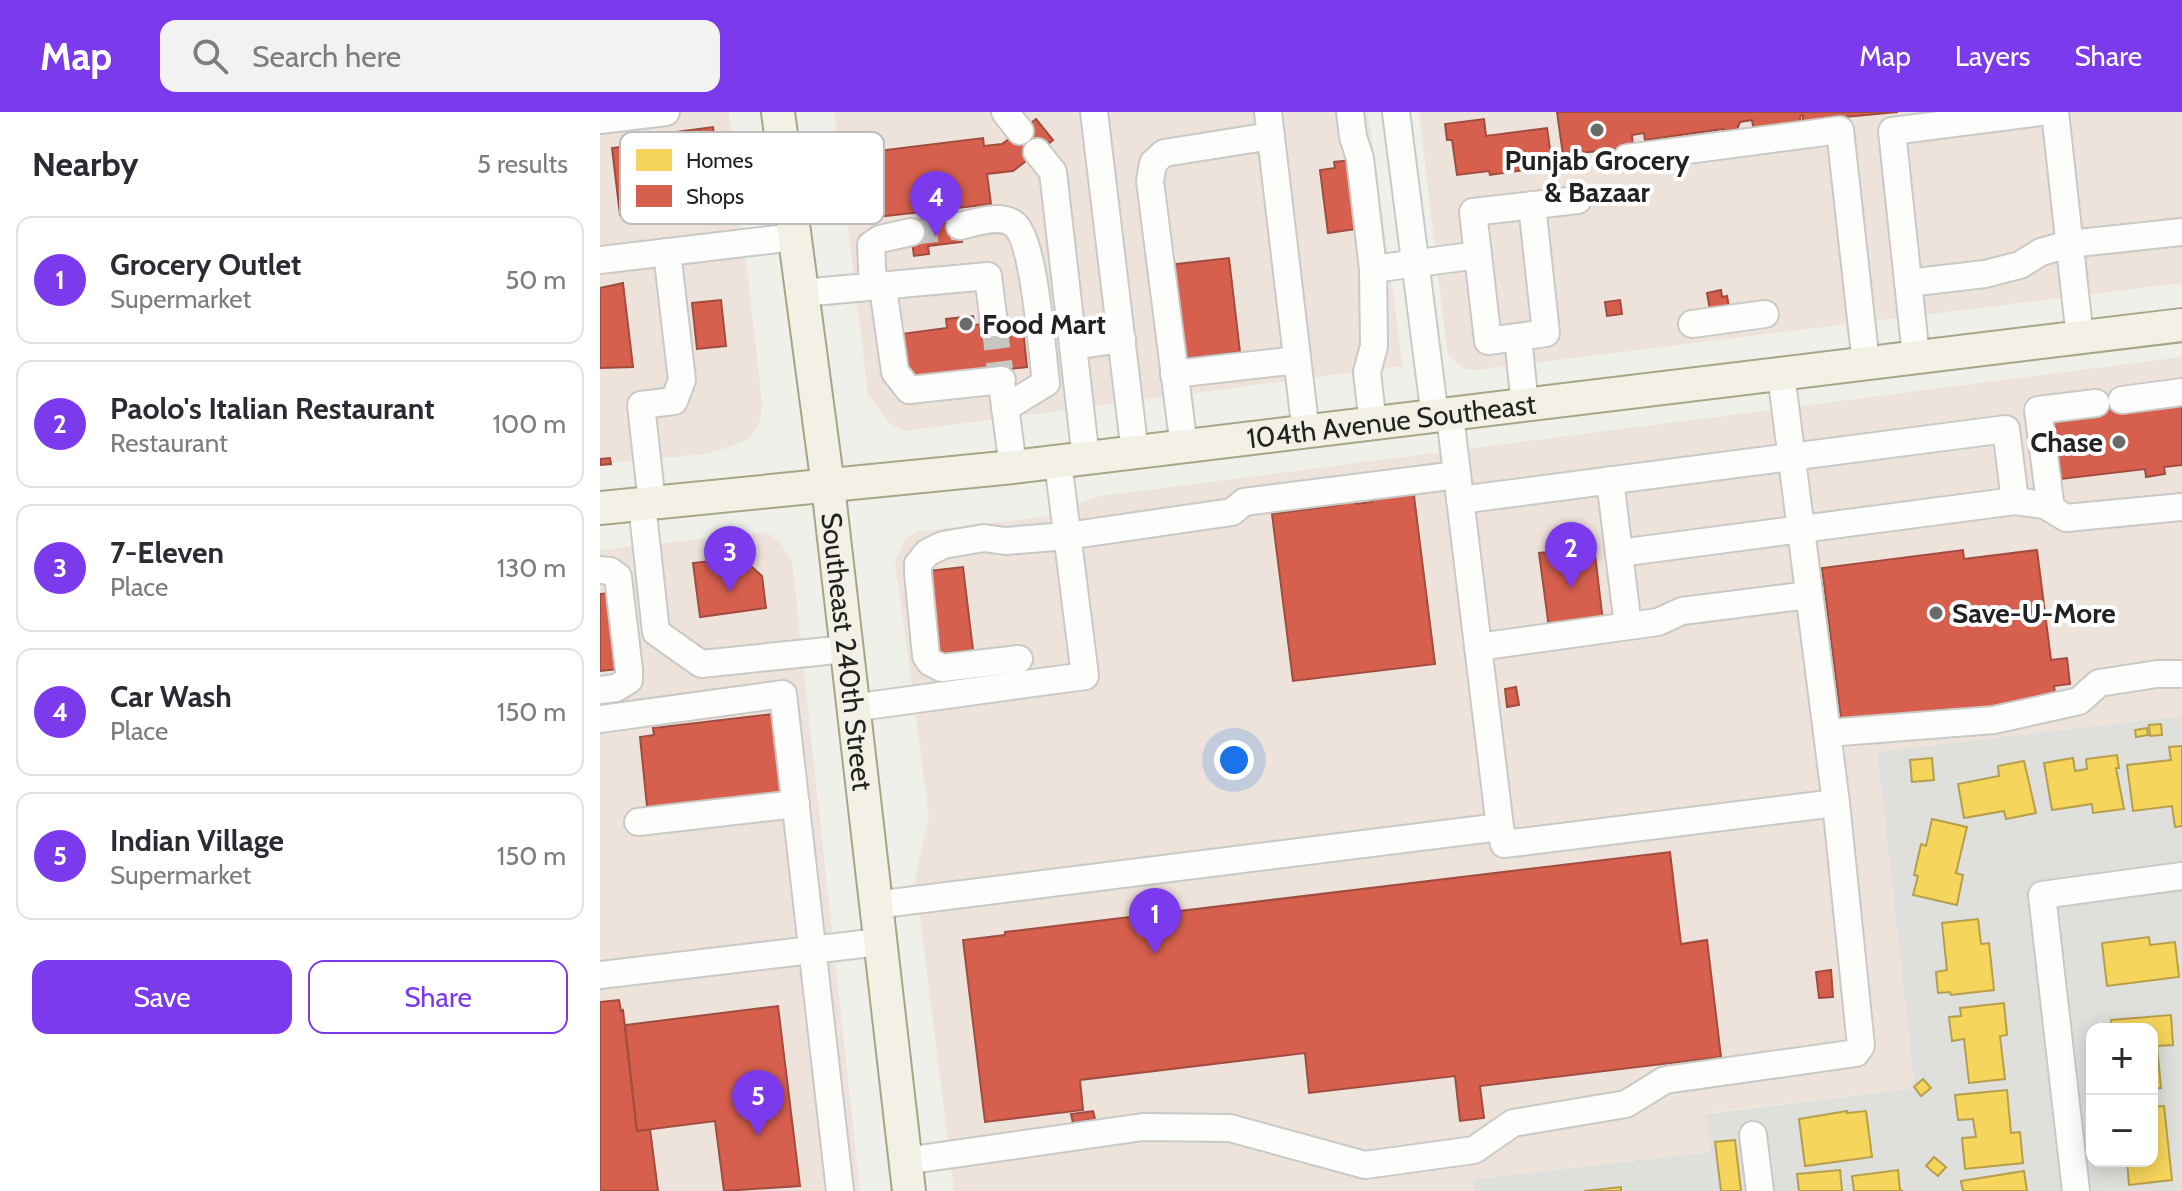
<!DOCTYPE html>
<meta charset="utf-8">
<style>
:root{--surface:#fff;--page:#f2f2f3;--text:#2b2b33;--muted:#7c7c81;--line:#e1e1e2;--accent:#7c3aed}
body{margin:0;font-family:Cabin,sans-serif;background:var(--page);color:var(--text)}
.controls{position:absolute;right:24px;bottom:24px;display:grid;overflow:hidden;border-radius:16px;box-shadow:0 4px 20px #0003}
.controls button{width:72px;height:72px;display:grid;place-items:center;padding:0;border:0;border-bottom:2px solid var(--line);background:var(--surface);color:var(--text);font:40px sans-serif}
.you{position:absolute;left:634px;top:648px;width:28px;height:28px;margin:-20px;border:6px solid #fff;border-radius:50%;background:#1a73e8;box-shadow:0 0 0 12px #1a73e833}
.badge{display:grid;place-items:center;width:52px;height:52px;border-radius:50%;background:var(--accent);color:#fff;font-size:26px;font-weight:700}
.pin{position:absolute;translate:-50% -66px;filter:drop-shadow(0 2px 4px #0008)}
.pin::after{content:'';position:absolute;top:42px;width:28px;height:24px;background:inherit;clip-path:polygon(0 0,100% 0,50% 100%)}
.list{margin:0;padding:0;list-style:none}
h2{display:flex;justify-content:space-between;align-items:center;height:104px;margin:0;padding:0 32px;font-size:34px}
h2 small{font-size:26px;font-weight:400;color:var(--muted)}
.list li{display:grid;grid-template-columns:52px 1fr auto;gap:24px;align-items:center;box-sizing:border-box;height:128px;margin:0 16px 16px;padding:0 16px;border:2px solid var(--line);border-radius:16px}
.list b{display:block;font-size:30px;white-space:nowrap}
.list p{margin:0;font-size:26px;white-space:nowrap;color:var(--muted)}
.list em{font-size:26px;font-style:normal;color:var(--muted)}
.actions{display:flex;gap:16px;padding:24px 32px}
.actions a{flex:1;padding:18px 0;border:2px solid var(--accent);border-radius:16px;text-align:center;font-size:28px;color:var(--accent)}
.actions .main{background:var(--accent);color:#fff}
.icon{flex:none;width:44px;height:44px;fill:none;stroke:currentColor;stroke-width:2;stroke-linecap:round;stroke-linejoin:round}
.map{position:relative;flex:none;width:1582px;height:1079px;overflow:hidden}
header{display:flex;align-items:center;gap:48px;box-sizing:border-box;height:112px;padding:0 40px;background:var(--accent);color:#fff}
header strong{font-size:38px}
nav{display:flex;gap:44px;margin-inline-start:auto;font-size:28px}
.search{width:560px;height:72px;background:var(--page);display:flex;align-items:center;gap:20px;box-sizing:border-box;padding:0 28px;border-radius:16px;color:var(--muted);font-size:30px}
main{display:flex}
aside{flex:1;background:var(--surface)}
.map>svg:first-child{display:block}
.residential{fill:#dfdfdb;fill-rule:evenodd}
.commercial{fill:#eee3db}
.homes{fill:#f6d55c;stroke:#b69f4b;stroke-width:2}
.shops{fill:#d6604d;stroke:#a04d40;stroke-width:2}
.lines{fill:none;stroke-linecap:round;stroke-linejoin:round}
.minor-tunnel{stroke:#c7c7c2;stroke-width:26;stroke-dasharray:26 13;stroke-linecap:butt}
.minor-casing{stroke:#c9c9c6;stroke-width:30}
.major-casing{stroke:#a7a586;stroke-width:36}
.minor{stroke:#fdfdfc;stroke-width:26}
.major{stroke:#f3f1e6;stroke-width:32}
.poi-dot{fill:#6a6a68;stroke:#fff;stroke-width:3}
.labels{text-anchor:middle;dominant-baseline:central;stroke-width:8;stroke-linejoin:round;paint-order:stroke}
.poi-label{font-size:28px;font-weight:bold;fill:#222;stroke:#fff;text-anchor:start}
.street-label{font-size:28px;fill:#222;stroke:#fff}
.key{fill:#fff;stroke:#bdbdbd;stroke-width:2}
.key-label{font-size:22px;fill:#222}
</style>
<header>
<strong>Map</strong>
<div class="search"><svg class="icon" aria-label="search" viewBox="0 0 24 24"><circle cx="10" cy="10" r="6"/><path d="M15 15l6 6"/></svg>Search here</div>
<nav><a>Map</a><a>Layers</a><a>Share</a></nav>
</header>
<main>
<aside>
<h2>Nearby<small>5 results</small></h2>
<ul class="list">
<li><span class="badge">1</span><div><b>Grocery Outlet</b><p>Supermarket</p></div><em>50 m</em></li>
<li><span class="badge">2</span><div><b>Paolo's Italian Restaurant</b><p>Restaurant</p></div><em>100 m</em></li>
<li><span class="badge">3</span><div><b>7-Eleven</b><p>Place</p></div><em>130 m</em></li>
<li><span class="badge">4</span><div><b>Car Wash</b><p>Place</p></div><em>150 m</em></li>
<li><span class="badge">5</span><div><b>Indian Village</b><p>Supermarket</p></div><em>150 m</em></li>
</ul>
<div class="actions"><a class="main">Save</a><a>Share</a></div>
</aside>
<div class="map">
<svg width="1582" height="1079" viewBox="0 0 1582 1079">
<rect width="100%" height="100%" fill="#f0f0ea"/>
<path class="residential" d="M 1582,604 L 1582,1079 L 874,1079 L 873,1067 L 1109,1040 L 1105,1002 L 1314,976 L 1277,639 ZM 1492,917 L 1552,917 L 1552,1049 L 1492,1049 Z"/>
<g class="commercial">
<polygon points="0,0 129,0 162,289 161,307 151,326 133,334 106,342 0,352"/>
<polygon points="234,0 768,0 803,254 305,319 289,311 268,282"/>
<polygon points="819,0 1582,0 1582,171 877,258 866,257 857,252 847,240"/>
<polygon points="1582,245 1582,604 1277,640 1315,976 1106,1001 1110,1040 874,1067 874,1079 354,1079 315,766 329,704 295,449 306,426 319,419 444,405 500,384"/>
<polygon points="165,420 179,429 192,448 260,1079 0,1079 0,438"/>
</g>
<g class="homes">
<polygon points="1561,612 1562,623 1550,624 1549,613"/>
<polygon points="1547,616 1548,623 1536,625 1535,618"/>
<polygon points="1582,634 1582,714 1575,715 1572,694 1533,699 1527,653 1571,648 1569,635"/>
<polygon points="1517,643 1519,656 1516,656 1524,697 1493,701 1492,692 1452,698 1444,651 1473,646 1475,659 1487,657 1486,647"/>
<polygon points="1332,646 1334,668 1312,670 1310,648"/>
<polygon points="1424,649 1436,701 1406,707 1404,699 1364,706 1358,672 1399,664 1398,654"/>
<polygon points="1332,707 1367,715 1356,761 1363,763 1357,793 1313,783 1318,764 1314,763 1321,732 1326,734"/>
<polygon points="1378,807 1381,832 1389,831 1394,878 1351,883 1350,880 1338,881 1336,860 1347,858 1342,811"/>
<polygon points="1549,825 1550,833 1575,830 1579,865 1507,874 1502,831"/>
<polygon points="1404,891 1407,923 1400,924 1405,967 1369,971 1364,927 1352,929 1349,905 1361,904 1360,896"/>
<polygon points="1571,903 1573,933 1557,934 1561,976 1552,977 1552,917 1512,917 1511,908"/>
<polygon points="1323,967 1331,976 1321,984 1314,975"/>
<polygon points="1407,978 1411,1021 1420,1020 1423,1051 1365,1057 1362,1026 1376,1025 1373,1007 1358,1008 1355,983"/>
<polygon points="1564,994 1572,1068 1529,1073 1527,1049 1552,1049 1552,995"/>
<polygon points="1247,999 1247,1001 1266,999 1272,1045 1205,1054 1199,1007"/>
<polygon points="1135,1028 1141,1079 1121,1079 1115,1030"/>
<polygon points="1334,1045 1346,1055 1338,1064 1326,1054"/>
<polygon points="1240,1058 1242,1079 1199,1079 1197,1062"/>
<polygon points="1298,1058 1300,1078 1303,1079 1254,1079 1252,1064"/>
<polygon points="1424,1059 1427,1079 1363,1079 1361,1069"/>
<polygon points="1021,1075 1021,1079 984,1079"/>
</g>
<g class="shops">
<polygon points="957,0 1298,0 1203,9 1203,3 1200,4 1201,14 1154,20 1152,8 1140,10 1137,17 1123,19 1123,17 1045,28 1044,21 1032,23 1033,35 963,43"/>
<polygon points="436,7 453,28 413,59 387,62 391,92 269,106 261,41 383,26 384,34 402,32"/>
<polygon points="884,7 886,24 947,16 952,51 944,52 945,55 890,63 889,59 857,63 852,28 847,28 845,12"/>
<polygon points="113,15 123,100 65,106 64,98 20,103 12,36 76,28 75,20"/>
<polygon points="752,48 763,116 728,121 720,58 735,56 734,50"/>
<polygon points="359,109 362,130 328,134 329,142 314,144 310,115"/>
<polygon points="629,146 640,240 579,247 568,153"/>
<polygon points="23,171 33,255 0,256 0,176"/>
<polygon points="1121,178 1122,185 1127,184 1129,195 1110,198 1107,181"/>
<polygon points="121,188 126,234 97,237 92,191"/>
<polygon points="1020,188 1022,202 1007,204 1005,190"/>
<polygon points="373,204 374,213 422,207 427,255 307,269 301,222 347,216 346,207"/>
<polygon points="1521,282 1582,292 1582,353 1564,355 1565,362 1546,365 1545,357 1461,367 1453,308 1495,285"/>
<polygon points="10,346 11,352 1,353 0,347"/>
<polygon points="813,376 835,552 693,569 672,402 740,393 739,389 755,387 756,392 772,390 771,382"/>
<polygon points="993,425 1003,510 949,516 939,441 961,439 960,430"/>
<polygon points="1363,438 1364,447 1437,438 1451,548 1467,546 1470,572 1454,574 1456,589 1242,615 1222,456"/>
<polygon points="141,445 162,464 166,496 100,505 93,451"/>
<polygon points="363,455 373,538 335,542 329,459"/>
<polygon points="12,481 18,557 0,559 0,482"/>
<polygon points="916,575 919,593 907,595 905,577"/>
<polygon points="172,602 172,608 177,608 186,684 50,700 49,694 47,694 40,625 54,623 53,616"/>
<polygon points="1070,740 1081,832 1107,828 1121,945 880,974 884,1006 860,1009 855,964 709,981 705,941 480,968 483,998 385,1010 363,828 405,823 405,820"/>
<polygon points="1231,858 1233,885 1219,886 1216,860"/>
<polygon points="19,888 21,899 23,898 37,1019 50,1017 58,1079 0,1079 0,890"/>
<polygon points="178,894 200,1074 124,1079 115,1009 37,1019 25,913"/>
<polygon points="493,999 495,1007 473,1011 471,1002"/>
</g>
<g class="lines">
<g class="minor-tunnel">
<polyline points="311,120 360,114"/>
<polyline points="394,211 400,258"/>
</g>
<g class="minor-casing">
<g id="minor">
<polyline points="405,0 420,19"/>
<polyline points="494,0 535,341"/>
<polyline points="668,0 706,321"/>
<polyline points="750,0 753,25 760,46 773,157 774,234 767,260 773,313"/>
<polyline points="796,0 835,305"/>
<polyline points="1455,0 1480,226"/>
<polyline points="0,8 66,0"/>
<polyline points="437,40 453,60 486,347"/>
<polyline points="1027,46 1240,18 1266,252"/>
<polyline points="932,93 946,221 888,229 873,100 978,88"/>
<path d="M 360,114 C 375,111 400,101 414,112 C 435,128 442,242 446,271 L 405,296"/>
<polyline points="0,148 194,125"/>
<polyline points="773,157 878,143"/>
<polyline points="1308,171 1385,162 1420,153 1441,140 1469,132 1582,120"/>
<polyline points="273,174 271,133 280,127 311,120"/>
<polyline points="283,176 295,260 309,278 402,268"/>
<polyline points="202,181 388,164 394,211"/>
<polyline points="1092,212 1165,202"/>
<polyline points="918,225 925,294"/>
<polyline points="473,234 522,227"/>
<polyline points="1316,245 1292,19 1440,0"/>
<polyline points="574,262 697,248"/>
<polyline points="403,279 413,355"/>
<polyline points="1522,288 1582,280"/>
<polyline points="584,335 550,69 553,51 564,41 671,24"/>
<polyline points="1010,368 1028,514"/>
<polyline points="860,388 1406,317 1415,389 1019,441"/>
<polyline points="1415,389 1445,393 1466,406 1582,395"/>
<polyline points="52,391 41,293 74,289 82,268 67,140"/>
<polyline points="42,392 56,520 101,552 246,537"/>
<polyline points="1451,397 1438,298 1496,291"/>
<polyline points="0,458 10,459 18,465 29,558 29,568 16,576 0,578"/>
<polyline points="878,535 1058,510 1082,499 1209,483"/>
<polyline points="419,547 342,556 330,550 326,544 318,461 318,452 327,441 343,433 384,426 405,429 467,424 632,400 644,390 857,363"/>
<polyline points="252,596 485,564 458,350"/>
<polyline points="0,607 183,582 240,1079"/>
<polyline points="1227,621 1394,608 1479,589 1499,571 1557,562 1582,562"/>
<polyline points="38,710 196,692"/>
<polyline points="900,715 904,732 1236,691 1181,262"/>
<polyline points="275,793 900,715 850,304"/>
<polyline points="0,863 279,830"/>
<polyline points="1153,1023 1160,1079"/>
<polyline points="305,1049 543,1015 630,1016 765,1053 874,1038 913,1011 1026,992 1065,968 1256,941 1261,934 1236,691"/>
<polyline points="1476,1079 1442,783 1582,764"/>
</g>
</g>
<g class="major-casing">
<g id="major">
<path id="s1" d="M 178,0 L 228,374 L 309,1079"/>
<path id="s2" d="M 0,396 L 413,355 L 1582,213"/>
</g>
</g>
<use href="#minor" class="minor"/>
<use href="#major" class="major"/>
</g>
<g class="poi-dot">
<circle cx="997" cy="18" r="8"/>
<circle cx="366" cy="212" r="8"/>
<circle cx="1519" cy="330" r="8"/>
<circle cx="1336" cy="501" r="8"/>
</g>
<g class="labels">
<g class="poi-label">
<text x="997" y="48" text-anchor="middle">Punjab Grocery<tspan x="997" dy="32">&amp; Bazaar</tspan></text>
<text x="382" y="212">Food Mart</text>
<text x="1503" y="330" text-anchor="end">Chase</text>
<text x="1352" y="501">Save-U-More</text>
</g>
<g class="street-label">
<text stroke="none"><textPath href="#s2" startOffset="796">104th Avenue Southeast</textPath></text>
<text stroke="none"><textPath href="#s1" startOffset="544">Southeast 240th Street</textPath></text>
</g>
</g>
<rect x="20" y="20" width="264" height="92" rx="12" class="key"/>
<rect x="36" y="37" width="36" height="22" fill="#f6d55c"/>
<rect x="36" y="73" width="36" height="22" fill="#d6604d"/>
<g class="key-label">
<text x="86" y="56">Homes</text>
<text x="86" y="92">Shops</text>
</g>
</svg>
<div class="controls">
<button>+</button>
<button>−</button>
</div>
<div class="you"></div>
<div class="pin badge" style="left:555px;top:842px">1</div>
<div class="pin badge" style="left:971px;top:476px">2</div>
<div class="pin badge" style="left:130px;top:480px">3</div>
<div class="pin badge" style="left:336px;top:125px">4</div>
<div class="pin badge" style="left:158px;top:1024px">5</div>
</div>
</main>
